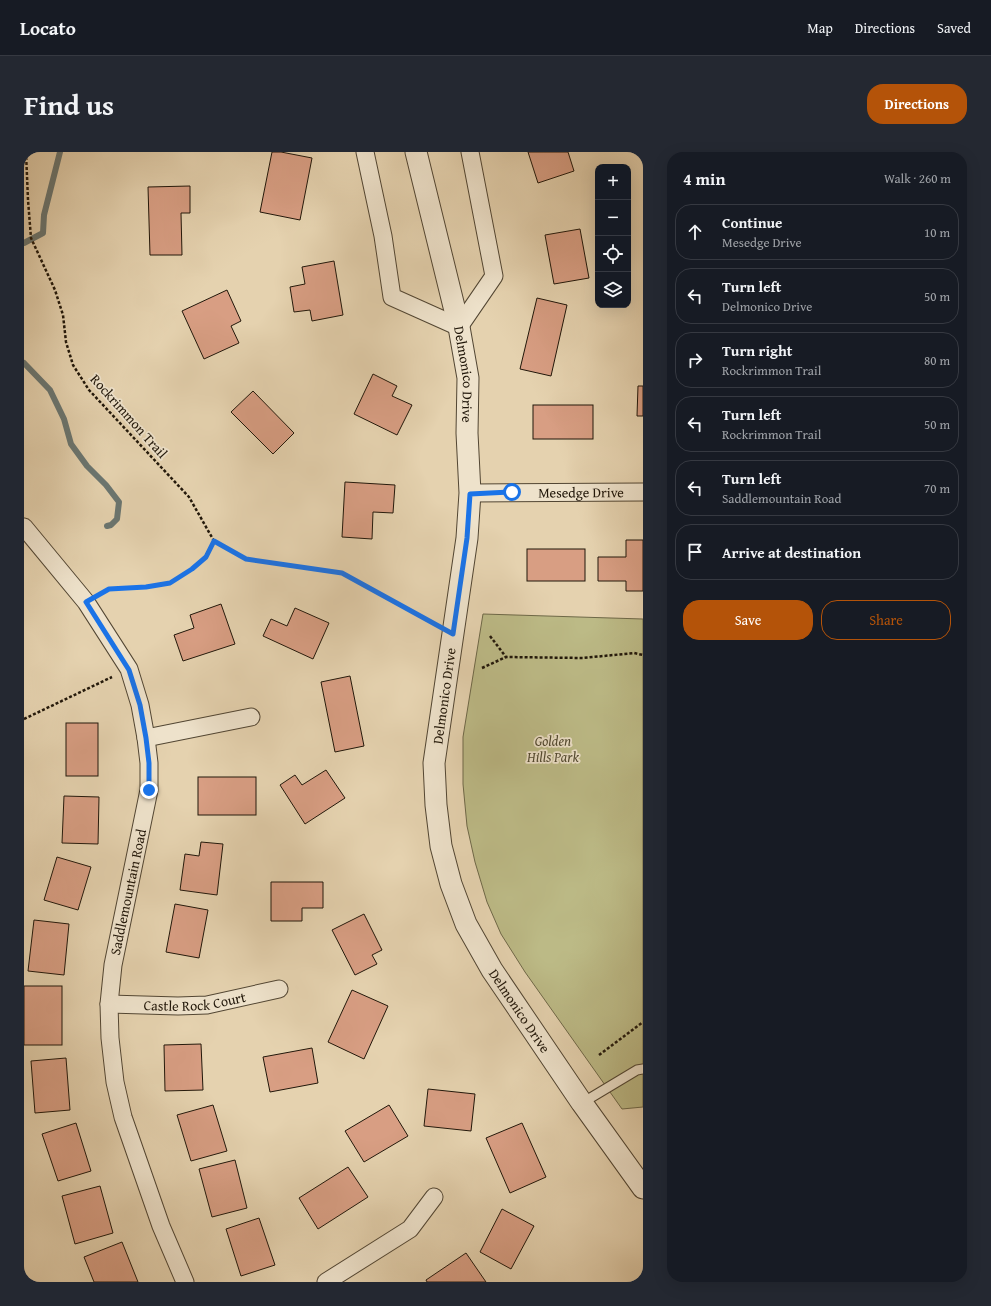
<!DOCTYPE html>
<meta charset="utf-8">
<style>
:root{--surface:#171b24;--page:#242831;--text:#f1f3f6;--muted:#9ea1a6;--line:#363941;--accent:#b45309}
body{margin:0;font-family:"Gentium Book Plus",serif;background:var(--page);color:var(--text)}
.controls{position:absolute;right:12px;top:12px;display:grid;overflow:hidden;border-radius:8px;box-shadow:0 4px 16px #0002}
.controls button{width:36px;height:36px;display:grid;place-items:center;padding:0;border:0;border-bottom:1px solid var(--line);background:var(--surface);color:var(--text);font:20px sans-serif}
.stop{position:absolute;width:12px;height:12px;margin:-9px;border:3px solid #1a73e8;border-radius:50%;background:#fff}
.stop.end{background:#1a73e8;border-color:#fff;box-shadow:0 1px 4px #0008}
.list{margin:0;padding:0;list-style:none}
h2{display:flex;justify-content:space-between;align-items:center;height:52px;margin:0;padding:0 16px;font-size:17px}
h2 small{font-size:13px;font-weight:400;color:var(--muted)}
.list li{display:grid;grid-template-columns:26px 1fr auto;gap:12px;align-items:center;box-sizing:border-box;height:56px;margin:0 8px 8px;padding:0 8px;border:1px solid var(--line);border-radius:16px}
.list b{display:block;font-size:15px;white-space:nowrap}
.list p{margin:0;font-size:13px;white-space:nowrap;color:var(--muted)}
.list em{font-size:13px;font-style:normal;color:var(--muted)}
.actions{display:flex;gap:8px;padding:12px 16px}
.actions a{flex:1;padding:9px 0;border:1px solid var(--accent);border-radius:16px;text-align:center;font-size:14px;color:var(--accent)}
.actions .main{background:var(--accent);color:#fff}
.icon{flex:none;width:22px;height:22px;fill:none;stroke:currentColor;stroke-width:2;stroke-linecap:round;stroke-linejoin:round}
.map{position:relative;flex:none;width:619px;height:1130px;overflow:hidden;border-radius:16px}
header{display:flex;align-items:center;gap:24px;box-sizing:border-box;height:56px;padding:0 20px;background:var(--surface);border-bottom:1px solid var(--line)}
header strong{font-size:19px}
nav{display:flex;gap:22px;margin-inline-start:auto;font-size:14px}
.intro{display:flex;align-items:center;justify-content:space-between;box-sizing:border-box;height:96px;padding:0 24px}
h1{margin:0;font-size:28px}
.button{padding:10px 18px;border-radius:16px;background:var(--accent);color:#fff;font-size:14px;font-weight:700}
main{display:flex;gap:24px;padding:0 24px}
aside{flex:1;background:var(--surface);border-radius:16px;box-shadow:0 4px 16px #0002}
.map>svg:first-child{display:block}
.green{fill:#bcba86;stroke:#6e6848}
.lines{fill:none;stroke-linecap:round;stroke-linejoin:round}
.stream{stroke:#6a7671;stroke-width:6}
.building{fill:#d89e83;stroke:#21170a}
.service-casing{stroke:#524633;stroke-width:11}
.minor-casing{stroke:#524633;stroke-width:19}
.tertiary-casing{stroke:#524633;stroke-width:23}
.path{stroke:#21170a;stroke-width:2.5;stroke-dasharray:3 2;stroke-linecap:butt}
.service{stroke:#eee2cb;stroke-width:9}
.minor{stroke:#eee2cb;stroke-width:17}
.tertiary{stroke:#eee2cb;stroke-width:21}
.route{stroke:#1a73e8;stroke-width:5}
.labels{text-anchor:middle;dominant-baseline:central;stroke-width:3.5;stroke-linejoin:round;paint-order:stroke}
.street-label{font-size:14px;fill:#21170a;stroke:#eee2cb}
.park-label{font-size:14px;font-style:italic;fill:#50482f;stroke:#eee2cb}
</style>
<header>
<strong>Locato</strong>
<nav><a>Map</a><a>Directions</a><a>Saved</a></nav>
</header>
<div class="intro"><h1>Find us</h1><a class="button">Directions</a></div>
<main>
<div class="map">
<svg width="619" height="1130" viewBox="0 0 619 1130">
<rect width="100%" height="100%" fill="#e5d2af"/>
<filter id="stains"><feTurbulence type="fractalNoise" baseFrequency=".005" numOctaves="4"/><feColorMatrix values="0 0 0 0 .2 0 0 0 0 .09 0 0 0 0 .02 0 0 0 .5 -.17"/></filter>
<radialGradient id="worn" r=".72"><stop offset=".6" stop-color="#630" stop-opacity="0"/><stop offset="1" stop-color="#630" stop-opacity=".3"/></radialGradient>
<polygon class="green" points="459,462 619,467 619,955 598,957 501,820 477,782 463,750 451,710 443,674 439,632 439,585"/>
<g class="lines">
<g class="stream">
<polyline points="0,91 19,81 20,63 36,0"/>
<polyline points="0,211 26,238 40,267 47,292 63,314 82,333 95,350 93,367 87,373 83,374"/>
</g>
</g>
<g class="building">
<polygon points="248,0 257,0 288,6 276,68 236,60"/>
<polygon points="504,0 544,0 550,19 514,31"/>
<polygon points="166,34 166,61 157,61 158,103 126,103 124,35"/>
<polygon points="556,77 565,126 530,132 521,83"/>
<polygon points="310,109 319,163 288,169 286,158 270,160 266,135 281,132 278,115"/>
<polygon points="203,138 217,169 207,174 215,191 180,207 158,159"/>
<polygon points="513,146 543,153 527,224 496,217"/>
<polygon points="349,222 373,234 368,244 388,253 373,283 330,262"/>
<polygon points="614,234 619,234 619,264 613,264"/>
<polygon points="229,239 270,281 249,302 207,260"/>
<rect x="509" y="253" width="60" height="34"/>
<polygon points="321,330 371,333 369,361 349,360 348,387 318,385"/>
<polygon points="602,388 619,388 619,439 602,439 602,429 574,429 574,405 602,405"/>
<rect x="503" y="397" width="58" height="32"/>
<polygon points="197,452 211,492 159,509 150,483 170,476 166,463"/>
<polygon points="271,456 305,471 289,507 239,484 247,467 263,474"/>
<polygon points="326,524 340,594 311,600 297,530"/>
<rect x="42" y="571" width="32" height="53"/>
<polygon points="302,618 321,646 281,672 256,633 271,623 278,633"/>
<rect x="174" y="625" width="58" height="38"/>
<polygon points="40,644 75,645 74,692 38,691"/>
<polygon points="177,690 199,692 193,743 156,738 161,702 175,704"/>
<polygon points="33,705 67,715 54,758 20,748"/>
<polygon points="247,730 299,730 299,756 278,756 278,769 247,769"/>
<polygon points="151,752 184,758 175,806 142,800"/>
<polygon points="340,762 358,798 348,803 353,812 331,823 308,778"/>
<polygon points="10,768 45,772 40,823 4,819"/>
<rect x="0" y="834" width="38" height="59"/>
<polygon points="328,838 364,854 340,907 304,890"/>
<polygon points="177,892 179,938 141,939 140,893"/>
<polygon points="288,896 294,931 246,940 239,905"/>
<polygon points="42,906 46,958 11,961 7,909"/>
<polygon points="404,937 451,942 447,979 400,974"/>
<polygon points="189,953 203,999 167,1009 153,963"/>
<polygon points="365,953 384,984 340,1010 321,979"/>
<polygon points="52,971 67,1019 34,1029 18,982"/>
<polygon points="498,971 522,1025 486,1041 462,986"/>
<polygon points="211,1008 223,1056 188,1065 175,1017"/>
<polygon points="324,1015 344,1045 294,1077 275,1046"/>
<polygon points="76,1034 89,1081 51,1092 38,1044"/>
<polygon points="478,1057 510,1074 487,1117 456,1100"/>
<polygon points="235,1066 251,1113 217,1124 202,1077"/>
<polygon points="98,1090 114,1130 70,1130 60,1105"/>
<polygon points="442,1101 462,1130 403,1130 402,1128"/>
</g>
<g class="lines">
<g class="service-casing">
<polyline id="service" points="558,951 613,918 619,917"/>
</g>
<g class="minor-casing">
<g id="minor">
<polyline points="341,0 359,84 368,145 435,175 470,124 446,0"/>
<path id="s1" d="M 446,341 L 619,340"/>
<polyline points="0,375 62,450 105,517 116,553 122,586 125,611 125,638 89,813 85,852 86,886 91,930 99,965 137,1074 161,1130"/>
<polyline points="122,586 227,565"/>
<path id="s2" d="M 85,852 L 154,854 L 183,853 L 255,837"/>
<polyline points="302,1130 386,1077 410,1045"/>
</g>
</g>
<g class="tertiary-casing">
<g id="tertiary">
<path id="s3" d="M 392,0 L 435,175 L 444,226 L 443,281 L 446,341 L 443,386 L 410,611 L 412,653 L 417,694 L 427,732 L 442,772 L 468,818 L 558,951 L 619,1036"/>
</g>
</g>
<g class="path">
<polyline points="2,0 4,48 7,86 31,138 39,163 42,190 49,213 65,238 165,345 190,389 181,405 168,417 146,431 122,435 85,437 78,441"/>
<polyline points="190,389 222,407 318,421 409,471"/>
<polyline points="466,484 482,505 559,506 610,501 619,503"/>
<polyline points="458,516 482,505"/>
<polyline points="0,567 88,525"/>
<polyline points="575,903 619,870"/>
</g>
<use href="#service" class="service"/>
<use href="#minor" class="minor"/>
<use href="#tertiary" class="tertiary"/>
</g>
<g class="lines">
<polyline class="route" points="125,638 125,611 122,586 116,553 105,518 62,450 85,437 122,435 146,431 168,417 182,405 190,389 222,407 318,421 429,482 443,386 446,342 488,340"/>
</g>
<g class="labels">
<g class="street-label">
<text stroke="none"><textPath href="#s3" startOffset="228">Delmonico Drive</textPath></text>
<text transform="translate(105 264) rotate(48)">Rockrimmon Trail</text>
<text stroke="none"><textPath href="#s1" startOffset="111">Mesedge Drive</textPath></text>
<text transform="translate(420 544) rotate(-82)">Delmonico Drive</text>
<text transform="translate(104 740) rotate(-78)">Saddlemountain Road</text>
<text stroke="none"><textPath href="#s2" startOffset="86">Castle Rock Court</textPath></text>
<text stroke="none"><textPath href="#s3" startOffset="887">Delmonico Drive</textPath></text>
</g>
<g class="park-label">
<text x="529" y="589">Golden<tspan x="529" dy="16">Hills Park</tspan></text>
</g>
</g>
<rect width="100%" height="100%" filter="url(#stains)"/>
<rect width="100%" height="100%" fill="url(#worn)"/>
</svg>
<div class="controls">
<button>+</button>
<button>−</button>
<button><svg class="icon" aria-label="locate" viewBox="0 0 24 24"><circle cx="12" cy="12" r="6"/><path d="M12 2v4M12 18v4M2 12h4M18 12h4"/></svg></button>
<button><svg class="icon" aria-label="layers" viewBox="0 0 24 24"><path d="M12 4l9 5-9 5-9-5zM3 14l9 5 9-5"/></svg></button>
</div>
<div class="stop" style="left:488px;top:340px"></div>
<div class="stop end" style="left:125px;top:638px"></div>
</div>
<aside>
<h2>4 min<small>Walk · 260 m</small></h2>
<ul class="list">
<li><svg class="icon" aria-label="ahead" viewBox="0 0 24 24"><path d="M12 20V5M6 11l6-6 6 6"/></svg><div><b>Continue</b><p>Mesedge Drive</p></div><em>10 m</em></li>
<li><svg class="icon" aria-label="left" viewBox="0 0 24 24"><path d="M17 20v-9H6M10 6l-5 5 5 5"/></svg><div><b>Turn left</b><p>Delmonico Drive</p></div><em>50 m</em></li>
<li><svg class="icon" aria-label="right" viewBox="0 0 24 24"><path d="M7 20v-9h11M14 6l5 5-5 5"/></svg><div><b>Turn right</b><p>Rockrimmon Trail</p></div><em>80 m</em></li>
<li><svg class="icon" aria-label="left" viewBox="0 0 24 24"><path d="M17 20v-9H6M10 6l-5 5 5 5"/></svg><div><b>Turn left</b><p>Rockrimmon Trail</p></div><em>50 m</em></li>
<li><svg class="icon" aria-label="left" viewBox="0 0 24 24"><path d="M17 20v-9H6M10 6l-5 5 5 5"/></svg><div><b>Turn left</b><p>Saddlemountain Road</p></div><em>70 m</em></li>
<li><svg class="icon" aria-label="arrive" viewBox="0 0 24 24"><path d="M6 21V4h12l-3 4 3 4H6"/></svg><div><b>Arrive at destination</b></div></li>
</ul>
<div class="actions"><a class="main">Save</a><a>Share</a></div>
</aside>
</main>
